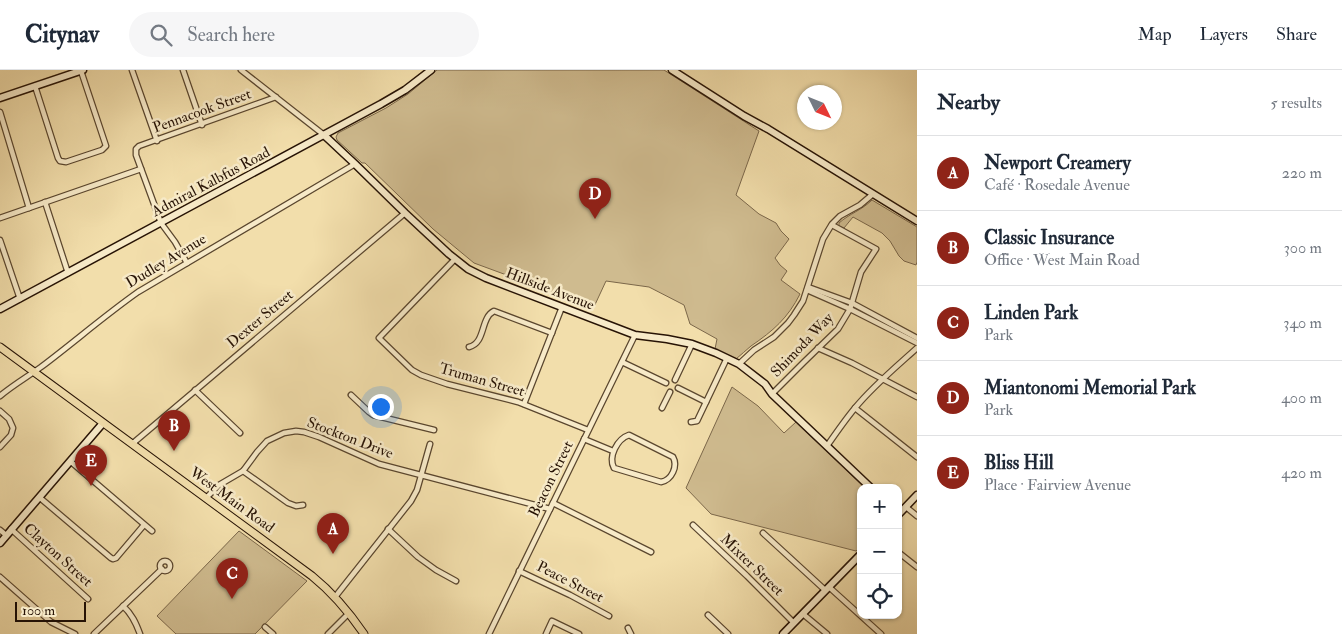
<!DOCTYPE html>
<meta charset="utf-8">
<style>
:root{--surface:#fff;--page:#f6f6f7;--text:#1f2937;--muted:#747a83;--line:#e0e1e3;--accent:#8f2418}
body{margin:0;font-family:"IM FELL Double Pica",serif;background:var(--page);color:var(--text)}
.controls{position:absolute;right:15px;bottom:15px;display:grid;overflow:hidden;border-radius:10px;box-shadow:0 1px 4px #0004}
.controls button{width:45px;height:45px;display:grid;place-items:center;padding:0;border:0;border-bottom:1px solid var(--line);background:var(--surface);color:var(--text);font:25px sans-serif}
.compass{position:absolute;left:797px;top:15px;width:45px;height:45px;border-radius:50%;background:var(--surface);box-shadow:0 1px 4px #0004;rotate:133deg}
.scale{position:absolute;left:15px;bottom:12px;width:71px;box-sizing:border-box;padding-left:5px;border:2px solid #271305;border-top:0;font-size:14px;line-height:18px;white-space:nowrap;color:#271305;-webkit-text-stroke:4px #f7eac8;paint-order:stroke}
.you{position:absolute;left:380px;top:336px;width:18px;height:18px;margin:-12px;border:4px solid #fff;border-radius:50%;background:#1a73e8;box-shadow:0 0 0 8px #1a73e833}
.badge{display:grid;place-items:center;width:32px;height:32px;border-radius:50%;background:var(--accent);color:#fff;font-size:16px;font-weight:700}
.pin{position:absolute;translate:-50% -41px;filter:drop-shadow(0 1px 2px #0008)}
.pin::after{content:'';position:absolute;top:26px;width:18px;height:15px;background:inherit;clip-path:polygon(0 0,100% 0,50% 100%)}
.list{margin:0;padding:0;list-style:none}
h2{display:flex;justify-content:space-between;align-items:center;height:65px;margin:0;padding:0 20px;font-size:21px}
h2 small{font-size:16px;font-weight:400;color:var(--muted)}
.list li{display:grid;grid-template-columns:32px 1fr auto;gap:15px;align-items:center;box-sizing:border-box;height:75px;padding:0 20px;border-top:1px solid var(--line)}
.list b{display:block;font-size:19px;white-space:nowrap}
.list p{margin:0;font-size:16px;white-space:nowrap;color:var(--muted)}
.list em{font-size:16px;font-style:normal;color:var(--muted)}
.icon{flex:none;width:28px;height:28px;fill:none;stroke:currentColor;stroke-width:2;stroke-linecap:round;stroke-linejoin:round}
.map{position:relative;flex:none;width:917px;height:564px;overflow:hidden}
header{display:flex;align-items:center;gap:30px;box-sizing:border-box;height:70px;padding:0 25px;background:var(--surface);border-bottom:1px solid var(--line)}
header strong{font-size:24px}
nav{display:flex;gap:28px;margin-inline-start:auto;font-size:18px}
.search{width:350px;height:45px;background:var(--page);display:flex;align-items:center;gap:12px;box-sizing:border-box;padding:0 18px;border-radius:28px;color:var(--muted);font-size:19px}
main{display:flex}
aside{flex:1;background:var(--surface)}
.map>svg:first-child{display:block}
.green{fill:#cfbb8f;stroke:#7b674a}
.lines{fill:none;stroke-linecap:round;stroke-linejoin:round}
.street-casing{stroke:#5a462e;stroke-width:7}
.secondary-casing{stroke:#271305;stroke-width:9}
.primary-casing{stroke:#271305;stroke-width:9}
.street{stroke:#f7eac8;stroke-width:4.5}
.secondary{stroke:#f7eac8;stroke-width:6}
.primary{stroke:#f2deab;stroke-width:7}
.labels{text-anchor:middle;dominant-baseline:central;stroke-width:5;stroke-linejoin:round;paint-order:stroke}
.street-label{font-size:15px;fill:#271305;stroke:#f7eac8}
</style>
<header>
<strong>Citynav</strong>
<div class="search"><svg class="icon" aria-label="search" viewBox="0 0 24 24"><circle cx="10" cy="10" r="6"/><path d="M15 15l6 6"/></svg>Search here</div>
<nav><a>Map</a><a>Layers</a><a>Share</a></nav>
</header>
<main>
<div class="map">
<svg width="917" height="564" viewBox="0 0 917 564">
<rect width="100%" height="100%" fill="#f2deab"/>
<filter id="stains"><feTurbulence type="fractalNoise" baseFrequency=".004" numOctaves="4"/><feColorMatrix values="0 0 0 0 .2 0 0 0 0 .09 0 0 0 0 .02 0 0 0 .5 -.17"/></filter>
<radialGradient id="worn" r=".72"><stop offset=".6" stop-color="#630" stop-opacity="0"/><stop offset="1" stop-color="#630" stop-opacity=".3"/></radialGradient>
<g class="green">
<path d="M 437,0 L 664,0 L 759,61 L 736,125 L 759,144 L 776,153 L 781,161 L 789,169 L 775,188 L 780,195 L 787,201 L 781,210 L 800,224 C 788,248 773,261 751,276 C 746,280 741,285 736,289 L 715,279 L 717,269 L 690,254 L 684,235 L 649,217 L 606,211 L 593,239 L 558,224 L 474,193 L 433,159 L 365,93 L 362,93 L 337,70 L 336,67 L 338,63 L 386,38 L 408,24 Z"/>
<path d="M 872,130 L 917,157 L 917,192 L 916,195 L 904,191 L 899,186 L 890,171 L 882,163 L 853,147 L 844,158 L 839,156 L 839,153 C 849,144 862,140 872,130 Z"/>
<polygon points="732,317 758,336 784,363 796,352 865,418 861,418 861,477 856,481 711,444 686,418"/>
<polygon points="239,461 307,511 255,564 176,564 157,546"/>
</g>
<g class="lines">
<g class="street-casing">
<g id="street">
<polyline points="132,0 157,71"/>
<polyline points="183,0 202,55"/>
<polyline points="241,0 324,65"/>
<polyline points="35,16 58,88 60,91 66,92 102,80 106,76 81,1"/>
<polyline points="0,42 29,138"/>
<polyline points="45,132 68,203"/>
<polyline points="0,148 141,99"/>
<polyline points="0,170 20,229"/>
<polyline points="455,189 379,268 412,300 421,305 447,314 518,332 588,360"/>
<polyline points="187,193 175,172 161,153 136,85 136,79 139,76 276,27"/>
<polyline points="808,217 852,233 917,268"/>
<polyline points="807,220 850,239 917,273"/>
<path d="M 469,277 C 486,273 480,248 494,241 L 552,263"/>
<polyline points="818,278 852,293 917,327"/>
<polyline points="622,292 666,313"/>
<polyline points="739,294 754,280 774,267 788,253 794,245 803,231 823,169 832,154 840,146 860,135 873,124"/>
<polyline points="675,310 692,274"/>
<polyline points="678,318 706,332"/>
<polyline points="195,320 240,363"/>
<polyline points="772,324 804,292 838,259 850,239 861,202 876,179 832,155"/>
<polyline points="351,325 369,342 373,345 434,360"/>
<path d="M 0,326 C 13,315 27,307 41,297 C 73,273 104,246 138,222 L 355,94"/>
<polyline points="524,334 562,237"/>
<polyline points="662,338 670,322"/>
<polyline points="855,338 917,387"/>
<polyline points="0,341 9,349 13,358 11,365 0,377"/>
<polyline points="691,352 697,351 727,288"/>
<path d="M 629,365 L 673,387 C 678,396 672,410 661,412 L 614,398 C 608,387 617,369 629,365 Z"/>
<polyline points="584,369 613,381"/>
<polyline points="132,374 405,143"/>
<path d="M 827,376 C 836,363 845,350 855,338 C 873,316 896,297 917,278"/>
<polyline points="70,391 152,461"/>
<polyline points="243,401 288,433 296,436 303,435"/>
<polyline points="39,427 111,488 113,489 116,488 144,455"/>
<polyline points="206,428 219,415 243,401 257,382 267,371 284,363 296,361 304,362 319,367 379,394 550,439"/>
<polyline points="553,433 651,482"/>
<polyline points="906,437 917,446"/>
<polyline points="693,455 747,506 794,553"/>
<polyline points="11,459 88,529"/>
<polyline points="388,459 418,487 436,500 456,511"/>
<polyline points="0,460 6,465"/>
<polyline points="763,463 825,520"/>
<polyline points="898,482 917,497"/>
<circle cx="165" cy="496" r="5"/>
<polyline points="519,501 570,525 609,546"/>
<polyline points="0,507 51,552 75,564"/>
<polyline points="829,517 881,564"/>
<polyline points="335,527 411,431 417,420 430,374"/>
<path d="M 123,536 C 132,544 136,553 140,564"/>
<polyline points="803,544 827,564"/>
<polyline points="708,545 728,564"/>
<polyline points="265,557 273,564"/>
<polyline points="628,558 631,564"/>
<polyline points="94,564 162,499"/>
<polyline points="328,564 349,543"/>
<polyline points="489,564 635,265"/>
<polyline points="546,564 552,551 579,564"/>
</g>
</g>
<g class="secondary-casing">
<g id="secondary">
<polyline points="672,0 744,46 768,59 917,151"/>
<polyline points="0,28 83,0"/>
<polyline points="324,65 355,94 405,143 449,184 468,199 486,208 635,265 667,269 692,274 716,283 739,294 765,314 772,324 871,418"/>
<polyline points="0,239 381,34 405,20 431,0"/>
<polyline points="898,445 917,425"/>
<polyline points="0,473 103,353"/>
<polyline points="783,564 861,484"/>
</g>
</g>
<g class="primary-casing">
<path id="primary" d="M 0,277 L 312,506 C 333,523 349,542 364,564"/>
</g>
<use href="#street" class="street"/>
<use href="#secondary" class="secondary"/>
<use href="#primary" class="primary"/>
</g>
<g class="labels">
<g class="street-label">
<text transform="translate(202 41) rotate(-20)">Pennacook Street</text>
<text transform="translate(211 112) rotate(-28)">Admiral Kalbfus Road</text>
<text transform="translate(166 191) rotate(-31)">Dudley Avenue</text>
<text transform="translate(550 219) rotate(21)">Hillside Avenue</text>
<text transform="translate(260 249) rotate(-40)">Dexter Street</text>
<text transform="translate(802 275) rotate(-46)">Shimoda Way</text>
<text transform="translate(482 310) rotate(16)">Truman Street</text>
<text transform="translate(350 368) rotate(21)">Stockton Drive</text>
<text transform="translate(551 409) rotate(-64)">Beacon Street</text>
<text transform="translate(232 430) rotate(36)">West Main Road</text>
<text transform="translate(58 485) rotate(42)">Clayton Street</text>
<text transform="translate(752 495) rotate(44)">Mixter Street</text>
<text transform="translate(570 512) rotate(27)">Peace Street</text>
</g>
</g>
<rect width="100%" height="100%" filter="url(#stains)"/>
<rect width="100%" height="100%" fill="url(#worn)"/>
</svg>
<div class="controls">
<button>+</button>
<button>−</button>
<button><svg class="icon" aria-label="locate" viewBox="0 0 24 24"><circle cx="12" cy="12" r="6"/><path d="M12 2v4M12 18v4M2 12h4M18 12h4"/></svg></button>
</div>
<svg class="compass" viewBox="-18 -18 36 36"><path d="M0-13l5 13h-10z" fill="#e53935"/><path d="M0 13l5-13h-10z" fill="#747a83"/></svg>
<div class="scale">100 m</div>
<div class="you"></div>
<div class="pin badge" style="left:333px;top:484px">A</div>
<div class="pin badge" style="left:174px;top:381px">B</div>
<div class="pin badge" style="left:232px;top:529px">C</div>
<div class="pin badge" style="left:595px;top:149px">D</div>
<div class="pin badge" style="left:91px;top:416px">E</div>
</div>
<aside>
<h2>Nearby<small>5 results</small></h2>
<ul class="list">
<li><span class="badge">A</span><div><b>Newport Creamery</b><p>Café · Rosedale Avenue</p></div><em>220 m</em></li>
<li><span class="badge">B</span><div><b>Classic Insurance</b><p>Office · West Main Road</p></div><em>300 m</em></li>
<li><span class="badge">C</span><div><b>Linden Park</b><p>Park</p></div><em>340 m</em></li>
<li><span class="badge">D</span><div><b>Miantonomi Memorial Park</b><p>Park</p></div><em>400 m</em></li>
<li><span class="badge">E</span><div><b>Bliss Hill</b><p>Place · Fairview Avenue</p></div><em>420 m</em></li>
</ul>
</aside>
</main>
